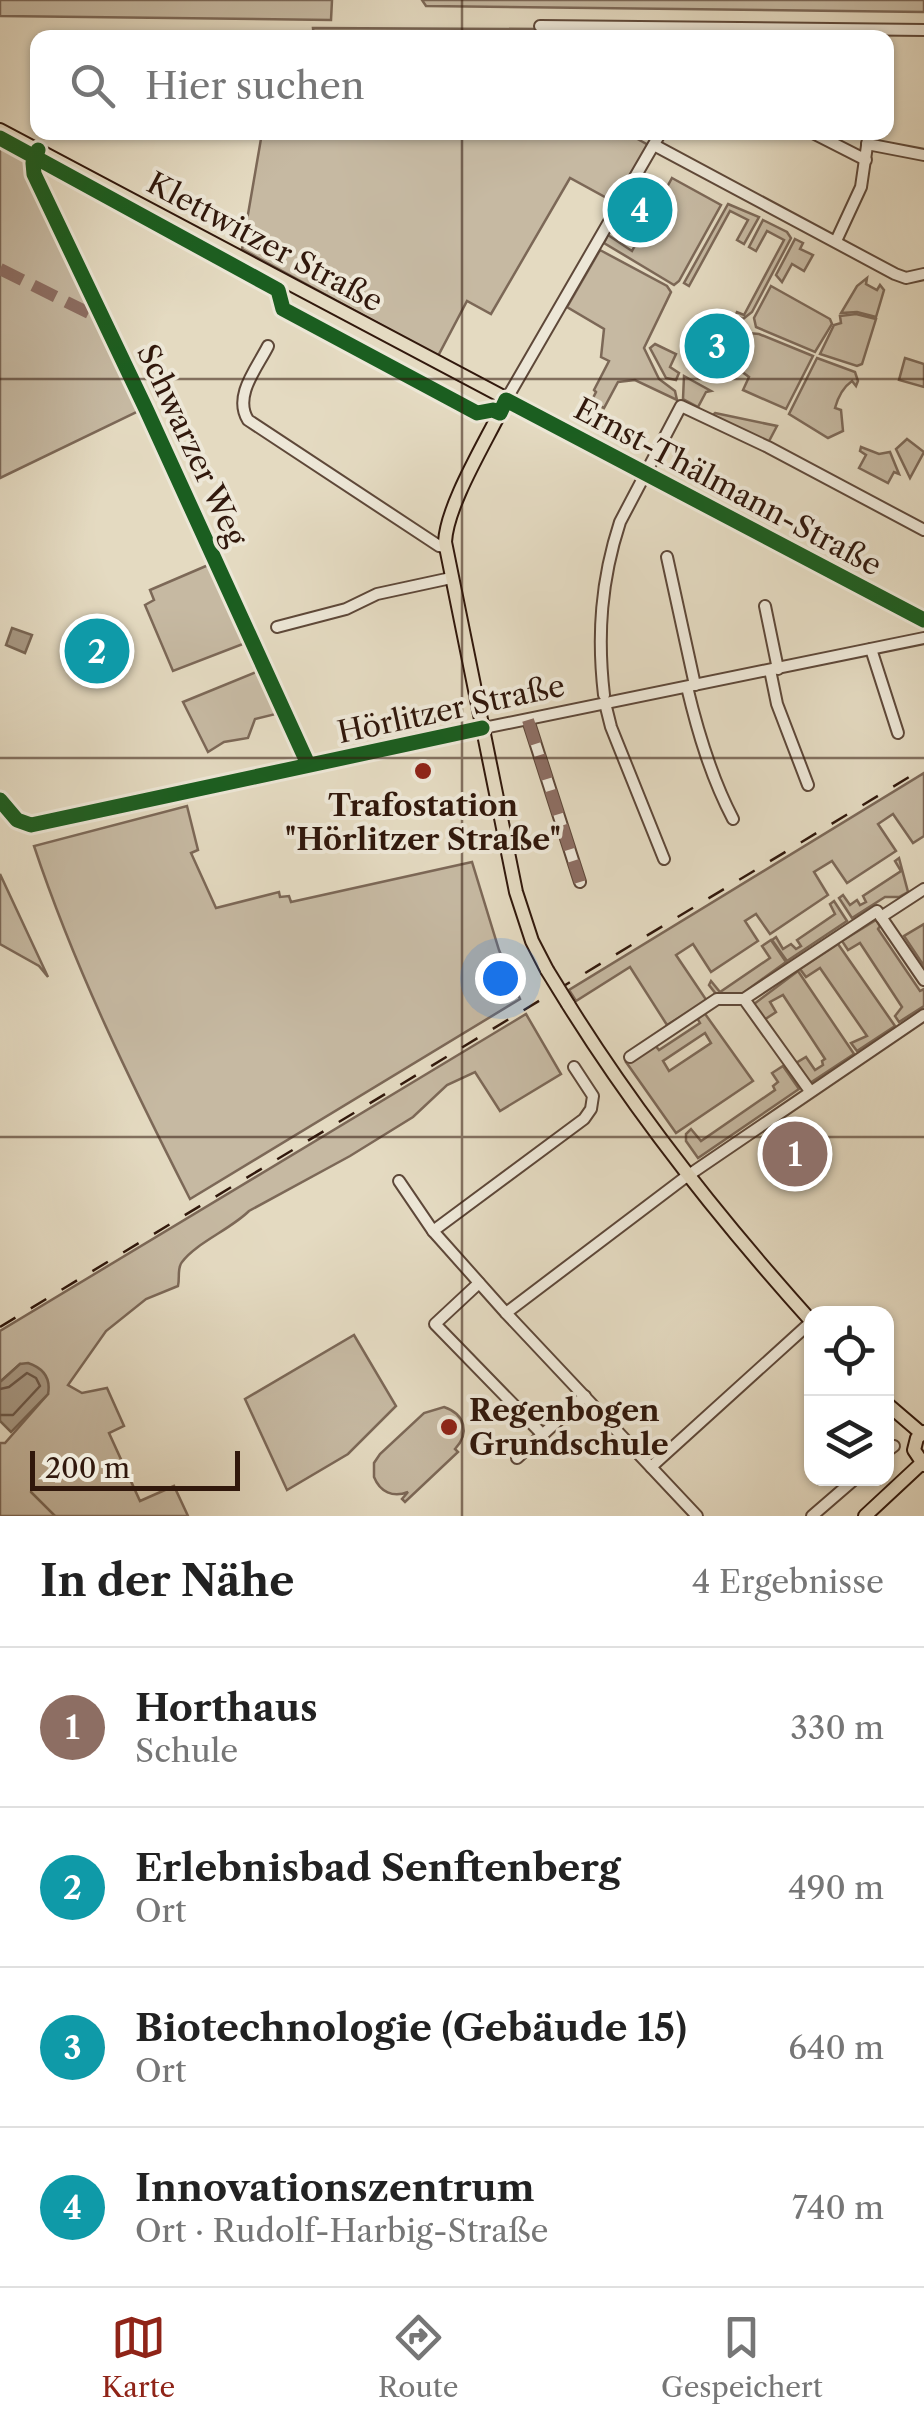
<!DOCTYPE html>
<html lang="de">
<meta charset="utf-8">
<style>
:root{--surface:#fff;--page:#f6f6f6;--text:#222;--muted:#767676;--line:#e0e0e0;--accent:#8f2418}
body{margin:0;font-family:"Libre Caslon Text",serif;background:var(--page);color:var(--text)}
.controls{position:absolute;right:30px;bottom:30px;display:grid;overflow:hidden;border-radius:20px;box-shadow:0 2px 8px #0004}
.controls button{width:90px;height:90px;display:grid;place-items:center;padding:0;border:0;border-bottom:2px solid var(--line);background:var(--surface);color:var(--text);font:50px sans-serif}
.scale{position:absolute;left:30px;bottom:25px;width:210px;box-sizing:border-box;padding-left:10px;border:5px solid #31180c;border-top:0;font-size:28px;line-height:35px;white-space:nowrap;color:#31180c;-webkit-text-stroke:8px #ede7d7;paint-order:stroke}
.you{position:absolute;left:500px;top:978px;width:35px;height:35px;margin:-25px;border:8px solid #fff;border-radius:50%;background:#1a73e8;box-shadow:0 0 0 15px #1a73e833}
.badge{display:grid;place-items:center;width:65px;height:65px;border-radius:50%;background:var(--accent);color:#fff;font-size:32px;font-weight:700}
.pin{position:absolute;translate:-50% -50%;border:5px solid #fff;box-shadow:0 2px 10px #0006}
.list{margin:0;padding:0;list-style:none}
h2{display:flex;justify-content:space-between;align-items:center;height:130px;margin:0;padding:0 40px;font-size:42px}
h2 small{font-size:32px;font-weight:400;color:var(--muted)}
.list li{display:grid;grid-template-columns:65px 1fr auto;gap:30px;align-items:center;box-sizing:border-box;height:160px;padding:0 40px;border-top:2px solid var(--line)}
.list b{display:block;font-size:38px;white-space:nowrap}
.list p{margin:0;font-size:32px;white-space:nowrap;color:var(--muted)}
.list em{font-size:32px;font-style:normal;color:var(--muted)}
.icon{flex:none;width:55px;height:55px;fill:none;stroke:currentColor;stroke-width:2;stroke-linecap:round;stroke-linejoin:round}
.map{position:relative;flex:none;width:924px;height:1516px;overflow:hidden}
.search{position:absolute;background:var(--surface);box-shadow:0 2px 8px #0004;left:30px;right:30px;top:30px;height:110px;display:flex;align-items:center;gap:25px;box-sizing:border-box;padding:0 35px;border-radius:20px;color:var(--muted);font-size:38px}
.sheet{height:770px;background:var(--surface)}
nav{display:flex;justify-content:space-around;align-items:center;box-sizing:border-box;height:140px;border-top:2px solid var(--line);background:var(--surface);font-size:28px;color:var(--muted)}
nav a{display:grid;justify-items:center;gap:5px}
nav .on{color:var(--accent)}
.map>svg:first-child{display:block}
.green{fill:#c6b9a2;stroke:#7c6857;stroke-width:2.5;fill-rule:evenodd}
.water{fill:#a79883;stroke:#786553;stroke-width:2.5}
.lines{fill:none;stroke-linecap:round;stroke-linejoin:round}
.shore{stroke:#6c5848;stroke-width:2.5}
.stream{stroke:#786553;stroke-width:2.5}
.minor-casing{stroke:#5e4839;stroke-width:14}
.major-casing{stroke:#31180c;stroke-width:16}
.minor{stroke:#ede7d7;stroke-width:10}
.major{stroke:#e4dac1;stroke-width:12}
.rail{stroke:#31180c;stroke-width:2.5;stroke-dasharray:18 18;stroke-linecap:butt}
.major-bridge-casing{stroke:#31180c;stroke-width:16;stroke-linecap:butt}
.major-bridge{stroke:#e4dac1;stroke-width:12}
.quiet{stroke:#8d6e63;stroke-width:12;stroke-dasharray:25 12;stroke-linecap:butt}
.cycleway-casing{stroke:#ede7d7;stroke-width:21}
.cycleway{stroke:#1b5e20;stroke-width:15}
.grid{fill:none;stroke:#31180c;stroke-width:2.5;stroke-opacity:0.55}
.poi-dot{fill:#8f2418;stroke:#ede7d7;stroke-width:4}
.labels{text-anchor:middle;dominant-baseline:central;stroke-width:8;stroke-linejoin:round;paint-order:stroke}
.street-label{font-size:30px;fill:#31180c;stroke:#ede7d7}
.poi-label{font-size:30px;font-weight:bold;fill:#31180c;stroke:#ede7d7}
</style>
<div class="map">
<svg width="924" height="1516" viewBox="0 0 924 1516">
<rect width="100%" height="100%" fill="#e4dac1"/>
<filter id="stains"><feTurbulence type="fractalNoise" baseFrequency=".002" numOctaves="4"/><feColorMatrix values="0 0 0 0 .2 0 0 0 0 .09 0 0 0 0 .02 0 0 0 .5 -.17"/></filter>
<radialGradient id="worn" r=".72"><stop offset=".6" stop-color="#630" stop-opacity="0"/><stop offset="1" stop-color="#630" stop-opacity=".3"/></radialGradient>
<g class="green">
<polygon points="0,0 332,0 331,20 0,16"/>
<polygon points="422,0 924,0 924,12 426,6"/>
<polygon points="313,28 538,29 538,37 314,38"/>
<polygon points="625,132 650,146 616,203 570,178 491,314 467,301 438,356 242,249 262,133"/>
<polygon points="0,144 29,160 34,191 143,409 0,478"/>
<polygon points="672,178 721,205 679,281 674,285 604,243 608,235 632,251"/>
<polygon points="728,204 759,217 744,244 737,240 748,220 730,211 689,286 684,283"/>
<polygon points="763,220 787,232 791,238 752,312 743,319 735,316 737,312 744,315 784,240 767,231 756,251 749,247"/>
<polygon points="795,239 803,243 800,249 813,255 804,271 792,264 782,282 776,275"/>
<polygon points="600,250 667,286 671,292 644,348 659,379 675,391 677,400 635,380 618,382 604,408 591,402 596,392 594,390 609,361 601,357 604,329 567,307"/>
<polygon points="867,278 866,284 877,290 880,285 884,290 876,317 857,312 841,313 857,286"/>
<polygon points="771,286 830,319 832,324 815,352 756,327 754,318"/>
<polygon points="856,314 876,319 862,364 857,366 820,354 834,325 841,323 840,316"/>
<polygon points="748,333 759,334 813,356 786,409 743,390 749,377 730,363"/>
<polygon points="655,344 676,354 670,367 679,373 676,380 666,378 650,348"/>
<path d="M 817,358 L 855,372 L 858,381 L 856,386 L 852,381 C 842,388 838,397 835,408 L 841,410 L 843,431 L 828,438 L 789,414 Z"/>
<polygon points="905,358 924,364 924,387 899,380"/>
<polygon points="684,376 711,391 706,392 698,407 683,399"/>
<polygon points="715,413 777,426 768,443 713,415"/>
<polygon points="907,439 924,452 910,478 896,449"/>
<polygon points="861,447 879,454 890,452 899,474 894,472 888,483 859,468 866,455 860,451"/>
<polygon points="213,563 248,642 173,671 145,605 154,600 150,590"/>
<polygon points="261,670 280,713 255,719 248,738 224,742 208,752 183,702"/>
<polygon points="924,773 924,836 913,843 893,814 878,824 896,851 847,883 832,861 814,872 828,895 770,934 756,914 745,921 758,941 711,972 693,944 676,955 707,1001 667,1025 630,967 576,1001 569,990"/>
<path d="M 187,806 L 198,850 L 191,853 L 216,908 L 279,892 L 280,897 L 289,896 L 291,902 L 472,862 L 499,950 L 520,999 L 190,1199 C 131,1083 75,969 34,846 Z"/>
<polygon points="899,858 908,892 899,897 885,897 852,918 839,898 843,895 850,905 857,900 860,905 866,902 863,896 901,871 895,861"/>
<polygon points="0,874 48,977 39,966 0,944"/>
<polygon points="834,901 847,921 787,961 772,940 776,937 783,949 791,944 796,949 801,946 797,940 835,914 830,904"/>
<polygon points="876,920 880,926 878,929 920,991 924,989 924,1006 899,1022 895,1016 902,1007 860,943 848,950 842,941"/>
<polygon points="924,924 924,966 904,936"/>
<polygon points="771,940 786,962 739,996 716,994 709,985 711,981 720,992 770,958 762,946"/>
<polygon points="838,944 895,1026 857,1051 851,1043 867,1036 820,968 806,977 800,969"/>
<polygon points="798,971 854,1054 810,1083 796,1063 806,1057 815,1070 823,1065 822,1061 825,1059 783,995 770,1002 776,1012 764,1020 754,1004"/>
<path d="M 703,1011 L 753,1081 L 676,1133 L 626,1062 L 654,1044 L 659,1050 L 700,1023 L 696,1016 ZM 705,1033 L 711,1043 L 669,1071 L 663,1061 Z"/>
<path d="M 526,1014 L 561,1074 L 500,1111 L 475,1072 L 447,1085 L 413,1117 L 350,1156 L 249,1211 C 231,1229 196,1243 182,1262 C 177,1268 180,1277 178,1286 L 146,1299 L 106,1331 L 68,1385 L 82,1393 L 107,1388 L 124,1426 L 109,1433 L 140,1501 L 174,1486 L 188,1516 L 0,1516 L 0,1443 L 5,1443 L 48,1394 L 20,1364 L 0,1382 L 0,1331 Z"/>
<polygon points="783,1066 799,1089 698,1158 686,1141 686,1134 691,1129 701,1141 775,1090 773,1086 778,1082 772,1073"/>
<polygon points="354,1335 396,1406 348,1454 287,1490 245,1399"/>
<path d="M 444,1407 C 465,1414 470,1433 455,1449 L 458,1452 L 405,1502 L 402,1499 L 408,1492 C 393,1498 380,1492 374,1477 L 374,1463 L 380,1454 L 424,1413 Z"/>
</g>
<g class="water">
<polygon points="12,628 32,635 25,653 6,645"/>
<path d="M 28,1363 C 43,1368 51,1378 48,1394 L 11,1432 L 0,1421 L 0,1382 L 20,1364 Z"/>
</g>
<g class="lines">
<polyline class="shore" points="0,1389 9,1387 27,1373 36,1378 40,1386 13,1415 0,1415"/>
<polyline class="stream" points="31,1492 55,1516"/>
<g class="minor-casing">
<g id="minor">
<polyline points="540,26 924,30"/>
<polyline points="811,132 866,160"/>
<polyline points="867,144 924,155"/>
<polyline points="654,145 895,274 906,278 924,274"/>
<polyline points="38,150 33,163 34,174 146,409 308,764"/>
<polyline points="836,241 861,187 869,132"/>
<path d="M 268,346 C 257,368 233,396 248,420 L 439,546 L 446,547"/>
<polyline points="506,400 661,132"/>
<polyline points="667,557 695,685"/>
<polyline points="765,606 778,669"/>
<polyline points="277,627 346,609 377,594 451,578"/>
<polyline points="871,649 898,733"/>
<polyline points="770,670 777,704 808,785"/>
<path d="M 687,687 C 698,733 711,777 733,819"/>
<path d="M 604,695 C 597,635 601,580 620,522 L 681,406 L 768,447 L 924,530"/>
<polyline points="605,703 611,727 664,859"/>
<polyline points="528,720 580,882"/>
<polyline points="0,800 17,820 31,825 308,764 924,638"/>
<polyline points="881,917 924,889"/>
<polyline points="744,999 877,911 924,980"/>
<polyline points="744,999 810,1091"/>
<polyline points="630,1057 717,999 744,999"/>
<polyline points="574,1067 593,1096 591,1109 584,1119 433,1231 506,1313 697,1516"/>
<polyline points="399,1181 433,1231"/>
<polyline points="479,1283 435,1324 543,1435"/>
<polyline points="506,1313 683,1179 924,1015"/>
<polyline points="886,1452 894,1446"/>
<polyline points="517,1458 585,1396"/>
<polyline points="651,1467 811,1322"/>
<polyline points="812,1516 856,1478"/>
</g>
</g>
<g class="major-casing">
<g id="major">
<polyline points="0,130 924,620"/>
<path d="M 506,400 C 489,437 447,503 445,542 L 516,892 L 532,941 L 547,970"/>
<path d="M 568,1004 C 639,1118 723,1223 812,1322"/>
<polyline points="886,1403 921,1433"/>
<polyline points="924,1432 917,1438 914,1450 924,1465"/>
<polyline points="865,1516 922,1463"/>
</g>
</g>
<use href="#minor" class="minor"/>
<use href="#major" class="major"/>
<polyline class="rail" points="0,1327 924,768"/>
<g class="major-bridge-casing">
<polyline id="major-bridge" points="547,970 568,1004"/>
</g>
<use href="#major-bridge" class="major-bridge"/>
<g class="quiet">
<polyline points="0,269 103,320"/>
<polyline points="528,720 580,882"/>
</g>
<g class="cycleway-casing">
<g id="cycleway">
<polyline points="0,138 278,290 283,309 477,413 493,410 500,413 506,400 924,620"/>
<polyline points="38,150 33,163 34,174 146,409 308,764"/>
<polyline points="0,800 17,820 31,825 482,728"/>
</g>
</g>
<use href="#cycleway" class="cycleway"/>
</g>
<path class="grid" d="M 462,0 L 462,38M 462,132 L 462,1516M 0,379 L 924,379M 0,758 L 924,758M 0,1137 L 924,1137"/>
<g class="poi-dot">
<circle cx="423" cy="771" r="10"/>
<circle cx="449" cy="1427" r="10"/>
</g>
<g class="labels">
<g class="street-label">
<text transform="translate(265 242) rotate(28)">Klettwitzer Straße</text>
<text transform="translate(192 445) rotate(65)">Schwarzer Weg</text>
<text transform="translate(728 487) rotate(28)">Ernst-Thälmann-Straße</text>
<text transform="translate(451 709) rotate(-12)">Hörlitzer Straße</text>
</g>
<g class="poi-label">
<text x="423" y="805">Trafostation<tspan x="423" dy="34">"Hörlitzer Straße"</tspan></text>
<text x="469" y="1410" text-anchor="start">Regenbogen<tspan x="469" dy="34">Grundschule</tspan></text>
</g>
</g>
<rect width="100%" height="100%" filter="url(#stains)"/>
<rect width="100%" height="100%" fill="url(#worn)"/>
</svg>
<div class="controls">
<button><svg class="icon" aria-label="locate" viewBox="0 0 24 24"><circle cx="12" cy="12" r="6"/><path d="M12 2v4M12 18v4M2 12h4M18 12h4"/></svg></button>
<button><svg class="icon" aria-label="layers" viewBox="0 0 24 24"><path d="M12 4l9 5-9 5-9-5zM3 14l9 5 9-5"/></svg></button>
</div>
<div class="scale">200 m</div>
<div class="you"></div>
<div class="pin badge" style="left:795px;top:1154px;background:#8d6e63">1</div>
<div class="pin badge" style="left:97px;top:651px;background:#0f9aa8">2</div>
<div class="pin badge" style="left:717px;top:346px;background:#0f9aa8">3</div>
<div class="pin badge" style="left:640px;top:210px;background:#0f9aa8">4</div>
<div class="search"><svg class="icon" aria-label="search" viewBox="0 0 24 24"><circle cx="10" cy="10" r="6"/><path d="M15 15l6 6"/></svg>Hier suchen</div>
</div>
<section class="sheet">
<h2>In der Nähe<small>4 Ergebnisse</small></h2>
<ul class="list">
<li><span class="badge" style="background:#8d6e63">1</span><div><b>Horthaus</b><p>Schule</p></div><em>330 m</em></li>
<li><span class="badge" style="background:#0f9aa8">2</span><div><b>Erlebnisbad Senftenberg</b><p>Ort</p></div><em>490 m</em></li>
<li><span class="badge" style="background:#0f9aa8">3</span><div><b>Biotechnologie (Gebäude 15)</b><p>Ort</p></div><em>640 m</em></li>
<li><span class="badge" style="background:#0f9aa8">4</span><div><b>Innovationszentrum</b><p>Ort · Rudolf-Harbig-Straße</p></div><em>740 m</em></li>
</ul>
</section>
<nav>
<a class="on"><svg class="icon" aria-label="map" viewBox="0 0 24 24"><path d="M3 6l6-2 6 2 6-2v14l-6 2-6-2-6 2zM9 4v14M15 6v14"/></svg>Karte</a>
<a><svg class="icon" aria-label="directions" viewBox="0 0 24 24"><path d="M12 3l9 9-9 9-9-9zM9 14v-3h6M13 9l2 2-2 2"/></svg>Route</a>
<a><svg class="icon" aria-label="saved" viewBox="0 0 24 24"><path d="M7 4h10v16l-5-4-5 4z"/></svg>Gespeichert</a>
</nav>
